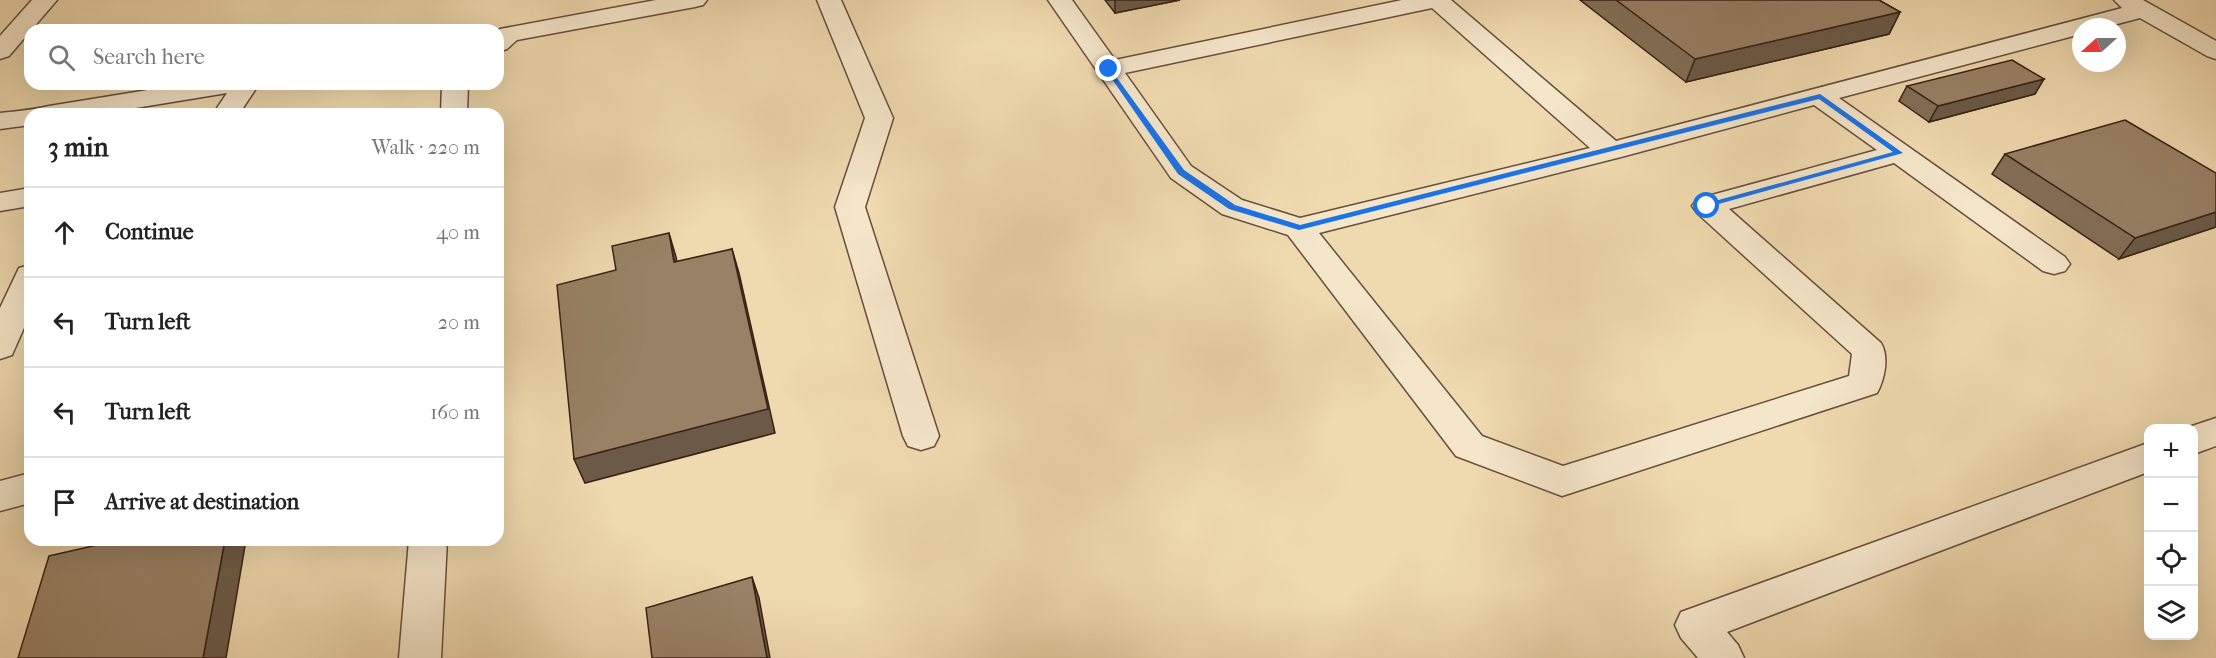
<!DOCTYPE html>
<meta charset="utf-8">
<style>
:root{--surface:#fff;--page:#f2f2f2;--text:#222;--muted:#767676;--line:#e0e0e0}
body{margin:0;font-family:"IM FELL French Canon",serif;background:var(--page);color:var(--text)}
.controls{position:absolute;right:18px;bottom:18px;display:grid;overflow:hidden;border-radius:12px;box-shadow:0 6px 24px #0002}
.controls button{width:54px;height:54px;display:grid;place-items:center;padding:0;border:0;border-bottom:2px solid var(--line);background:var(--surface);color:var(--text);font:30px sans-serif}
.compass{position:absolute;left:2072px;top:18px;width:54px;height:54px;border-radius:50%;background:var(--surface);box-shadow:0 6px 24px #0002;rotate:249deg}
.stop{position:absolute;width:18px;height:18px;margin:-14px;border:4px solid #1a73e8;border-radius:50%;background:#fff}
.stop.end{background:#1a73e8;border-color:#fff;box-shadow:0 2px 6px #0008}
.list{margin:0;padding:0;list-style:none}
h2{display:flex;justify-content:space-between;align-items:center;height:78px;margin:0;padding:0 24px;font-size:26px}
h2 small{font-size:20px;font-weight:400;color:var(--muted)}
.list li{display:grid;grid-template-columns:39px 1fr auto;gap:18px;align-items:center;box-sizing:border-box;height:90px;padding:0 24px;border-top:2px solid var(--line)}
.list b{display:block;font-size:22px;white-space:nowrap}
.list em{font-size:20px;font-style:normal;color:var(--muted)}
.icon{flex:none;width:33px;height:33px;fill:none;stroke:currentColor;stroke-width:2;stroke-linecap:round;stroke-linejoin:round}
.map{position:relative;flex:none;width:2216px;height:658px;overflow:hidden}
.search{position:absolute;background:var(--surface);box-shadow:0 6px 24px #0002;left:24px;top:24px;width:480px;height:66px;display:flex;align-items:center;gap:15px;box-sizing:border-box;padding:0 21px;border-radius:18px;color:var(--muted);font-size:22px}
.panel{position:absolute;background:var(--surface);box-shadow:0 6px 24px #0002;left:24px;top:108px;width:480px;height:438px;border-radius:18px}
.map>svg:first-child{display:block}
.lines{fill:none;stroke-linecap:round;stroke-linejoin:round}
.minor-casing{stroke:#664f3c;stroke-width:3}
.minor{fill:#f5e6ca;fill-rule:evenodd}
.wall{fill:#836f57;stroke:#392116;stroke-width:1.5}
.shaded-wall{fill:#6a5a47;stroke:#392116;stroke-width:1.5}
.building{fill:#988165;stroke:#392116;stroke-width:1.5}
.route{fill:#1a73e8}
</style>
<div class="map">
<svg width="2216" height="658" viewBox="0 0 2216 658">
<rect width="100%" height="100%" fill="#efd9ae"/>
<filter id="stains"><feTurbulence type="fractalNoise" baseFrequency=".00333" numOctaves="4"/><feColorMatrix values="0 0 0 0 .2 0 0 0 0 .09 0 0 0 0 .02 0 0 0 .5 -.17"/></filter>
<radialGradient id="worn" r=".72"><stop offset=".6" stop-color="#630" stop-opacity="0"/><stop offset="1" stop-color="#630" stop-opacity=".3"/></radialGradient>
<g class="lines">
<g class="minor-casing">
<g id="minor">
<polygon points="32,0 57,0 9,56 0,59 0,36"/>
<polygon points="656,0 707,0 703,5 695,7 517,40 507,49 498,52 498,31 500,29"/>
<polygon points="817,0 841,0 893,118 865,207 939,436 934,446 921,450 908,446 903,436 835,207 865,118"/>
<path d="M 1048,0 L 1072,0 L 1115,60 L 1402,0 L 1451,0 L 1616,141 L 2122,8 L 2114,0 L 2143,0 L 2216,41 L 2216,59 L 2207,56 L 2140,18 L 2106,27 L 2081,27 L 2081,34 L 1839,98 L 2065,257 L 2070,264 L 2065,271 L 2054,274 L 2043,271 L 1894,163 L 1729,209 L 1881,343 C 1889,356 1885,379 1877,393 L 1562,496 L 1456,456 L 1288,235 L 1222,214 L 1171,178 ZM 1432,8 L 1590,148 L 1300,218 L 1242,200 L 1191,166 L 1125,73 ZM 1814,105 L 1877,150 L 1697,199 L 1692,206 L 1697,213 L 1852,354 L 1849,376 L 1563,466 L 1482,436 L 1319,233 L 1621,157 Z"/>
<path d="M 185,84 L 259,84 L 239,114 L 213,114 L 227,93 L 99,114 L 30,114 L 30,125 L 0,129 L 0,113 C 18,111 33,110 49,106 Z"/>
<polygon points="442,84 468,84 467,114 441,114"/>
<polygon points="30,188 30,206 0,211 0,193"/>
<polygon points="30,265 30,314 12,355 0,359 0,308 19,268"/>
<polygon points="2216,418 2216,446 2194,454 2194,428 2186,428"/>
<polygon points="2148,443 2148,472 1727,632 1738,645 1744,658 1698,658 1681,638 1675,625 1681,612"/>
<polygon points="30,473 30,503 0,511 0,481"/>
<polygon points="409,540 447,540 441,658 399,658"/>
</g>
</g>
<use href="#minor" class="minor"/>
</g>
<g class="wall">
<polygon points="1105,0 1180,0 1115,13"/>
<polygon points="1580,0 1879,0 1900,12 1889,34 1686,82"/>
<polygon points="1907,86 2035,94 1929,122 1899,101"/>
<polygon points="2005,154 2216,173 2216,227 2119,259 1992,174"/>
</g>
<g class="shaded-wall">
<polygon points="1115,0 1180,0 1115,13"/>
<polygon points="1900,12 1889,34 1686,82 1695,59"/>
<polygon points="2044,79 2035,94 1929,122 1938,106"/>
<polygon points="2216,212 2216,227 2119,259 2135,238"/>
<polygon points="669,233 676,257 681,286 674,262"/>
<polygon points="732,249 739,273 775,433 585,483 574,459"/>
<polygon points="225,540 246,540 226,658 203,658"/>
<polygon points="752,577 759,598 770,658 767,658"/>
</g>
<g class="building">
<polygon points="1616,0 1879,0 1900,12 1695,59"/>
<polygon points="2012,60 2044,79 1938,106 1907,86"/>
<polygon points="2125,120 2216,173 2216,212 2135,238 2005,154"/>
<polygon points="669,233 674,262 732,249 768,409 574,459 557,285 616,270 612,246"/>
<polygon points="119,540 225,540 203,658 18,658 49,556"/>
<polygon points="752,577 767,658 652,658 646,608"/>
</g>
<polygon class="route" points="1109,67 1184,170 1235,205 1300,225 1820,94 1903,153 1704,208 1704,204 1893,152 1819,99 1299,230 1229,209 1178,174 1105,69"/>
<rect width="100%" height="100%" filter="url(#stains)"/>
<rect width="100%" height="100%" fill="url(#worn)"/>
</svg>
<div class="controls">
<button>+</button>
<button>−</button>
<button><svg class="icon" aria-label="locate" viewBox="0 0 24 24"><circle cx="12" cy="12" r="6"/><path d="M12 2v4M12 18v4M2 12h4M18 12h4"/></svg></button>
<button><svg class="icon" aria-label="layers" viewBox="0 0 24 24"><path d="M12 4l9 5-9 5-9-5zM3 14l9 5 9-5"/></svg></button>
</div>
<svg class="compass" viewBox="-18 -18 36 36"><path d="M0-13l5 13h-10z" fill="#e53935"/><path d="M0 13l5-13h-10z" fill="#767676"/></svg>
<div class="stop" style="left:1707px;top:206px"></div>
<div class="stop end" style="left:1109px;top:69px"></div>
<div class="search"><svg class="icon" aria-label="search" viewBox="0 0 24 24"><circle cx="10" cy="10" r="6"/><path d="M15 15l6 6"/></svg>Search here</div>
<section class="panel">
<h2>3 min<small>Walk · 220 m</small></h2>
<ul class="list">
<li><svg class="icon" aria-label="ahead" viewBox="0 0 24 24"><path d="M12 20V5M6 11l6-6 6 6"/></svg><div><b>Continue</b></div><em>40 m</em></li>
<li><svg class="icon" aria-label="left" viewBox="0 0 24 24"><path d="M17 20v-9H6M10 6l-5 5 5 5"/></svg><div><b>Turn left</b></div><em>20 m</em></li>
<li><svg class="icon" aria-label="left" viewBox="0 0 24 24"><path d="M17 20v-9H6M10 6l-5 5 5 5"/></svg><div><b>Turn left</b></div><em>160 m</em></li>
<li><svg class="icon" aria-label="arrive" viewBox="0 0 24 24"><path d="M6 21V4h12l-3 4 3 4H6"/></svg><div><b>Arrive at destination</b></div></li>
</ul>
</section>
</div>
